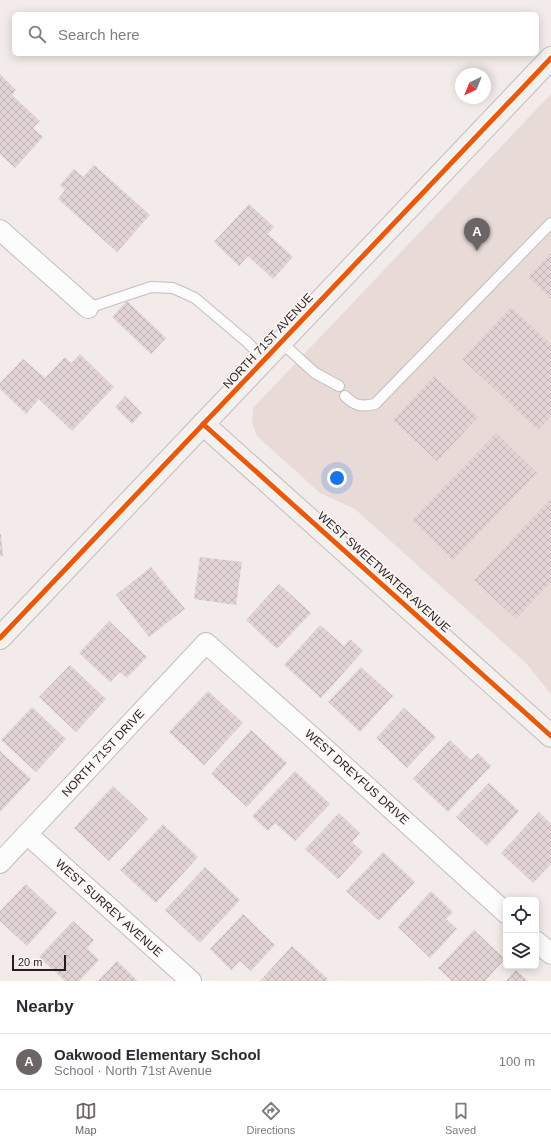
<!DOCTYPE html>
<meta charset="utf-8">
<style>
:root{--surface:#fff;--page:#f2f2f3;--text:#2b2b33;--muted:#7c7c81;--line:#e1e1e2;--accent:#6b6665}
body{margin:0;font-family:Arial,sans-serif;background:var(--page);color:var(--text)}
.controls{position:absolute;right:12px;bottom:12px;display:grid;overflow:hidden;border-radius:6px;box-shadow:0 2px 10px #0003}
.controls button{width:36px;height:36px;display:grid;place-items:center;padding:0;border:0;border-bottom:1px solid var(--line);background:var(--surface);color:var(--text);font:20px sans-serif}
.compass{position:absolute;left:455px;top:68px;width:36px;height:36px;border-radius:50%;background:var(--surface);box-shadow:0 2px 10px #0003;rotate:223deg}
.scale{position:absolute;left:12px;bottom:10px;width:54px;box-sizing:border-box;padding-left:4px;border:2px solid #231f1e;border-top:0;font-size:11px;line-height:14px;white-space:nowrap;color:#231f1e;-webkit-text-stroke:3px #fff7f5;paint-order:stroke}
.you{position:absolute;left:337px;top:478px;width:14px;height:14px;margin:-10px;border:3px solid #fff;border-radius:50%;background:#1a73e8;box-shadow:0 0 0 6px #1a73e833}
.badge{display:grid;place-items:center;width:26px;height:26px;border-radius:50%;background:var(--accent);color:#fff;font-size:13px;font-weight:700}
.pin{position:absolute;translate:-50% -33px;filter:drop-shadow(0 1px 2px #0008)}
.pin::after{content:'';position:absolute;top:21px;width:14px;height:12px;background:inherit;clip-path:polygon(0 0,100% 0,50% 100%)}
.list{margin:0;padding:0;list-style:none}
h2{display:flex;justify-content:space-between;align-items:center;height:52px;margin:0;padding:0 16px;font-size:17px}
h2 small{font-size:13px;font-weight:400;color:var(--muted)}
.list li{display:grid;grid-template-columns:26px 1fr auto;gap:12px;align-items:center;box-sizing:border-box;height:56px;padding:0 16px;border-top:1px solid var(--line)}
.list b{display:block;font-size:15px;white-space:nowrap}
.list p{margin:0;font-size:13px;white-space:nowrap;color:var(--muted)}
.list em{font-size:13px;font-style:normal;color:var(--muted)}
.icon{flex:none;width:22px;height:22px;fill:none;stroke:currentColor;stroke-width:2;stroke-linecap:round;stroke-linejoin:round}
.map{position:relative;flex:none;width:551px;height:981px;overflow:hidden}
.search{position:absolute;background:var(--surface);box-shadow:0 2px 10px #0003;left:12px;right:12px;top:12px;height:44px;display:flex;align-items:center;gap:10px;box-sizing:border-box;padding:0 14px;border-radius:6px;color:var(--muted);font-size:15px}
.sheet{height:108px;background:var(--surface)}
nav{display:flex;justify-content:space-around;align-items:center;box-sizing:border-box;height:56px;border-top:1px solid var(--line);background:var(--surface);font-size:11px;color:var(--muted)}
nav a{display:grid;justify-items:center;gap:2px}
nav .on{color:var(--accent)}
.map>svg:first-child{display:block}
.built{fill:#e8dad7}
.building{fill:url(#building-cross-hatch)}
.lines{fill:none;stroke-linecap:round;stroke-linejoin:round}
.lane-casing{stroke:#c3bdbd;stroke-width:12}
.street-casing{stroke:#c3bdbd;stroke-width:22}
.secondary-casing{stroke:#c3bdbd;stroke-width:24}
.lane{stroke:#fdfcfc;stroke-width:10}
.street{stroke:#fdfcfc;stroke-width:20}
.secondary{stroke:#f3f0ee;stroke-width:22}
.cycleway-casing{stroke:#fff7f5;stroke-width:8}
.cycleway{stroke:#e8590c;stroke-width:5}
.labels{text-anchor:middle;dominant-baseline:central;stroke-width:3;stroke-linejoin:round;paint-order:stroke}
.street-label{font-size:12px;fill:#231f1e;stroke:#fff7f5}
</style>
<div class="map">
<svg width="551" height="981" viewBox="0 0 551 981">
<defs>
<pattern id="building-cross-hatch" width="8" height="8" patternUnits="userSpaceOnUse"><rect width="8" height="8" fill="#e2d3d5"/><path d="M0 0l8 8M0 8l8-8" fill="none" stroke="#c2b5b6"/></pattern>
</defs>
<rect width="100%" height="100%" fill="#f2ebea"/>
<polygon class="built" points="551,94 551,694 526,663 355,509 320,493 257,436 253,425 252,418 253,408"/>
<g class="building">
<polygon points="0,74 16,90 12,95 40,121 33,128 43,137 15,168 0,154"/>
<polygon points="94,165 150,215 117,252 58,199 65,190 60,185 74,169 83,177"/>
<polygon points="249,204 274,227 268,234 293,257 273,279 248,256 239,266 214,242"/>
<polygon points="551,253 551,299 528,277"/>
<polygon points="127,301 166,338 151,354 112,317"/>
<polygon points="511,307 551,344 551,416 538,430 462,359"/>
<polygon points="80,354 114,387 72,431 39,399 26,414 0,389 0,383 23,359 45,378 65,357 71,363"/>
<polygon points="434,376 478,417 437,461 393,420"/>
<polygon points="125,396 142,413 132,424 115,407"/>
<polygon points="496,433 537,473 453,560 412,520"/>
<polygon points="551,498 551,582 516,619 474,580"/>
<polygon points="0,534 1,534 3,556 0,556"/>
<polygon points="200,557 242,562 236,605 194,599"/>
<polygon points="151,567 185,609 149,637 116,595"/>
<polygon points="279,584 311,613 277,649 246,620"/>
<polygon points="109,621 147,657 127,678 120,672 110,682 79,653"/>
<polygon points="320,625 344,646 350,639 363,651 321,698 284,665"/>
<polygon points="70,665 106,699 76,732 39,697"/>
<polygon points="361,667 393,696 360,732 328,702"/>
<polygon points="208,691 243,723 204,765 169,732"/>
<polygon points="32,707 66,739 36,772 1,740"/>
<polygon points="404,708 436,737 407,768 376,738"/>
<polygon points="251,730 287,763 247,807 211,774"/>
<polygon points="450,740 471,760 478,753 491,766 448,812 413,779"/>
<polygon points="0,751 31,779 0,812"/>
<polygon points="295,771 330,804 295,841 275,823 268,831 252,816"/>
<polygon points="489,783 519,811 487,846 456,817"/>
<polygon points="113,786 148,819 109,861 74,828"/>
<polygon points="539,812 551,824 551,864 533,883 501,853"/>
<polygon points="339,813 360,833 352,842 363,852 338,879 305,849"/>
<polygon points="163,824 198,857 156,903 120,870"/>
<polygon points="383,852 415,882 379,921 346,891"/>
<polygon points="205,867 240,900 200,943 165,910"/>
<polygon points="26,884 57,913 27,946 0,921 0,911"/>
<polygon points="431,891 453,912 446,919 457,929 430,958 398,927"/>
<polygon points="243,914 275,945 251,971 240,961 231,970 210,949"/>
<polygon points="73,921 94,940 87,948 99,960 79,981 65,981 39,957"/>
<polygon points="474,930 505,959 485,981 452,981 438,968"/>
<polygon points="292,946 328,979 326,981 260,981"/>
<polygon points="117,961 138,981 98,981"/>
<polygon points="516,970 528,981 506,981"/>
</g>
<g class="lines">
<g class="lane-casing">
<g id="lane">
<polyline points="88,308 151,287 173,288 195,298 247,342 264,359"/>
<polyline points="281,342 315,373 339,386"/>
<path d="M 345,396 C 355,406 361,407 375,404 L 551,223"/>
</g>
</g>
<g class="street-casing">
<g id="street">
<polyline points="0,230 88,308"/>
<polyline points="27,834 191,981"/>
<polyline points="0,863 206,643 312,737 506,913"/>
<polyline points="536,941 551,954"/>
</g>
</g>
<g class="secondary-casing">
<g id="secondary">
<polyline points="203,424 551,736"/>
<polyline points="0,638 551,58"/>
</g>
</g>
<use href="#lane" class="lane"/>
<use href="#street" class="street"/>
<use href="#secondary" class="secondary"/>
<g class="cycleway-casing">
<g id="cycleway">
<polyline points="203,424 551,736"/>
<polyline points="0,638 551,58"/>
</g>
</g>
<use href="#cycleway" class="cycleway"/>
</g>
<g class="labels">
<g class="street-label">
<text transform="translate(268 341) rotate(-47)">NORTH 71ST AVENUE</text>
<text transform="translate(384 572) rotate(42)">WEST SWEETWATER AVENUE</text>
<text transform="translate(103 753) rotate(-47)">NORTH 71ST DRIVE</text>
<text transform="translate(357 777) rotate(42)">WEST DREYFUS DRIVE</text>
<text transform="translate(109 908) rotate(42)">WEST SURREY AVENUE</text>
</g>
</g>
</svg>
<div class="controls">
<button><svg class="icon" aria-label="locate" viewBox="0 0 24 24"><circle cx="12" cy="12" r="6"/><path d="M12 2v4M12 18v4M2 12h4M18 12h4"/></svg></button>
<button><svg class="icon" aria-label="layers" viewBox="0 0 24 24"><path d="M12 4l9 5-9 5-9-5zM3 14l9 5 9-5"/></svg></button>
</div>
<svg class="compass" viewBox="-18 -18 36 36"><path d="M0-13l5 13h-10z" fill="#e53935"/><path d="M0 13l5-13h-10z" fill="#7c7c81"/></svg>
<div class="scale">20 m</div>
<div class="you"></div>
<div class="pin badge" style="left:477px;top:251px">A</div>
<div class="search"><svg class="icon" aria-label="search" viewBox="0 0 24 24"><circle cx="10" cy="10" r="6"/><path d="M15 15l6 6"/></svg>Search here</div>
</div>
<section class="sheet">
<h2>Nearby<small></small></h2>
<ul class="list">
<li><span class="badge">A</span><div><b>Oakwood Elementary School</b><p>School · North 71st Avenue</p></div><em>100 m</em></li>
</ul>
</section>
<nav>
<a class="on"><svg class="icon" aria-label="map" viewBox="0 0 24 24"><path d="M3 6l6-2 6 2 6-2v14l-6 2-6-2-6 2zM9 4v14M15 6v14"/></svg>Map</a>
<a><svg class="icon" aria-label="directions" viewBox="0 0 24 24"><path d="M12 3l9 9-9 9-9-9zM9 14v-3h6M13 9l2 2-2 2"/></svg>Directions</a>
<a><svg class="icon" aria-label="saved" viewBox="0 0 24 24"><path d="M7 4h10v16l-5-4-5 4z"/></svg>Saved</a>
</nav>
